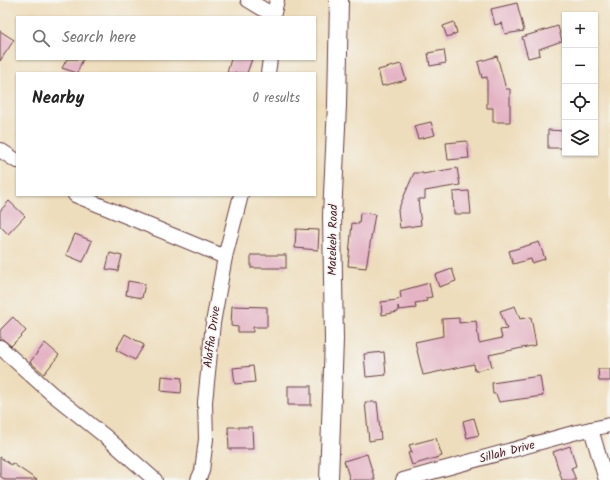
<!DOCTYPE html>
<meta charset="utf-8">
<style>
:root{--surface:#fff;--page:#f6f6f6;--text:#222;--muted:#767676;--line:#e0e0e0}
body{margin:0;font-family:Kalam,sans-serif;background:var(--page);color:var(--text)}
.controls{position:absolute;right:12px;top:12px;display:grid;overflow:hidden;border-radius:0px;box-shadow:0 1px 3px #0004}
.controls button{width:36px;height:36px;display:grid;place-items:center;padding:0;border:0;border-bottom:1px solid var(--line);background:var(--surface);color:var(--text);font:20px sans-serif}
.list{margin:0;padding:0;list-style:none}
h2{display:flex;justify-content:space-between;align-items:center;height:52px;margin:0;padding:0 16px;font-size:17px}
h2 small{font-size:13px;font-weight:400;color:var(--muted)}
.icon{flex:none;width:22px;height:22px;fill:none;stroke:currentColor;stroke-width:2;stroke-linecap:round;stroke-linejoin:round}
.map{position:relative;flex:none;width:610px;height:480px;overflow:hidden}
.search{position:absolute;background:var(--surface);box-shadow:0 1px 3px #0004;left:16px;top:16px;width:300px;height:44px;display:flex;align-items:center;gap:10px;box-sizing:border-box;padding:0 14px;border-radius:0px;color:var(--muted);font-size:15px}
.panel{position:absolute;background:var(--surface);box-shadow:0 1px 3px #0004;left:16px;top:72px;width:300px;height:124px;border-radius:0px}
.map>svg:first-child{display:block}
.building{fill:#e4b3c4}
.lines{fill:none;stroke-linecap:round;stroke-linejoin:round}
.minor-casing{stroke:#633c41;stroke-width:16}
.tertiary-casing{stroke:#633c41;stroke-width:20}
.minor{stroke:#fff;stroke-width:14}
.tertiary{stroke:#fff;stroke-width:18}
.labels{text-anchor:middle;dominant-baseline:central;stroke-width:3.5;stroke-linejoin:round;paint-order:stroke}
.street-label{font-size:12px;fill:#4a1f2b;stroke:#f6f6f2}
</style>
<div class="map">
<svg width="610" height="480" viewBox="0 0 610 480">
<rect width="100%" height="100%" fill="#f6f6f2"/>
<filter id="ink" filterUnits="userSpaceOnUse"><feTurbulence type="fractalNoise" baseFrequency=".025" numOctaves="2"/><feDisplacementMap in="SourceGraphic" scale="8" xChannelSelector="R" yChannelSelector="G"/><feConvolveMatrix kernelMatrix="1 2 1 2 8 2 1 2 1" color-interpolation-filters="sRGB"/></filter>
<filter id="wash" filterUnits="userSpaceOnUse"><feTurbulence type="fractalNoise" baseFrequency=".012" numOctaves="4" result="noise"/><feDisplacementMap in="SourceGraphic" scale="16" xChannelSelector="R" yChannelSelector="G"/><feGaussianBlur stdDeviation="0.9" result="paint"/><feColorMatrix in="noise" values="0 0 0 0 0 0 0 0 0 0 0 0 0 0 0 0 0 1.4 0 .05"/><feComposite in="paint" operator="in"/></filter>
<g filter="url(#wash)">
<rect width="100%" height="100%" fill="#eeddbc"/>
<g id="blocks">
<g class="building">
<polygon points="517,3 524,31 505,34 502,23 495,25 491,9"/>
<polygon points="454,22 457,33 447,37 443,26"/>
<polygon points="558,26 562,41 539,49 540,55 528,58 522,37"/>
<polygon points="0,31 14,40 0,61"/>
<polygon points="444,50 446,63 430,66 428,53"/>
<polygon points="497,56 506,89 510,89 510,122 493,122 493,108 487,108 487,77 482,78 478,62"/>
<polygon points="67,59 83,59 77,73 62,68"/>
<polygon points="231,59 252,59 247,73 227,73"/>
<polygon points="401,64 406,80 382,86 378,70"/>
<polygon points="431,122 435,135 418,139 414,126"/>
<polygon points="548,130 565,131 565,148 548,148"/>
<polygon points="467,141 469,158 448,160 446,143"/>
<polygon points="457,168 460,185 425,191 425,199 418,199 421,225 400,228 398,210 414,173 423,173 423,174"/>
<polygon points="469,191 471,214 454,214 453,192"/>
<polygon points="9,201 25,216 8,234 0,226 0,211"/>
<polygon points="360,213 375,214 366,268 348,266 352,223 359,224"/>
<polygon points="296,229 319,230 318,250 295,248"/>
<polygon points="75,234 92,241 83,262 66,255"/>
<polygon points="539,242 545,259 532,263 531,259 513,264 509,251"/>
<polygon points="110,253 122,256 118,271 106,269"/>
<rect x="251" y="255" width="35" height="13"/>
<polygon points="452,269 456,281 439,287 435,275"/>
<polygon points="128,281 145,284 142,298 126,295"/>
<polygon points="429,283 432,297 426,298 427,301 415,303 416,308 399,310 398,306 398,312 382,315 381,302 397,300 401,298 400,291"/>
<polygon points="232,306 267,307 267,327 253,327 253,332 238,332 238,327 231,326"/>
<polygon points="515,306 520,319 531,317 536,345 489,355 492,367 475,371 474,364 423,375 415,342 443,336 442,319 459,318 459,323 476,321 479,343 502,338 500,330 507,329 500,311"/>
<polygon points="13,317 26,331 11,346 0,337 0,330"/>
<polygon points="125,334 144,345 135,360 116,350"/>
<polygon points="45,343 59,355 44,374 30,362"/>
<polygon points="384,352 386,375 366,377 364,354"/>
<polygon points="253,366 255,382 235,384 233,368"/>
<polygon points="598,369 610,369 610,381 599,381"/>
<polygon points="162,376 182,378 181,393 161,391"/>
<polygon points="540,376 543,396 499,402 496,394 493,394 492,383"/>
<rect x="288" y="386" width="23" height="19"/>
<polygon points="365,402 377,402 381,439 369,441"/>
<polygon points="474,418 479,435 467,438 463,421"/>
<polygon points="228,427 252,427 253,449 229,449"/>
<polygon points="436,438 442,456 412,465 408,453 412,452 409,445"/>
<polygon points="570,446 576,466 571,468 576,480 562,480 553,452"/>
<polygon points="367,454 375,480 350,480 344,461"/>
<polygon points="0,457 11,465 12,463 37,480 6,480 0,476"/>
</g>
</g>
</g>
<g filter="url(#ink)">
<use href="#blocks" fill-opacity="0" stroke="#633c41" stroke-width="1"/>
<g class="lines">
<g class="minor-casing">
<g id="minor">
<polyline points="248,0 273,15"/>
<polyline points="273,17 277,0"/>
<polyline points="268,73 270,59"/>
<polyline points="0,150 17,161"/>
<polyline points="75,195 225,257"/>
<polyline points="0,347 51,393 106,437 155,480"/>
<polyline points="591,429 606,480"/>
<polyline points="198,480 202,471 206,439 205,402 213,323 225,257 241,195"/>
<polyline points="403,480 577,432 610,425"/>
</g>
</g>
<g class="tertiary-casing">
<polyline id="tertiary" points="329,480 334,340 332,216 337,105 339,0"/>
</g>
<use href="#minor" class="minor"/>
<use href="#tertiary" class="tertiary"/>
</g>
</g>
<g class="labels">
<g class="street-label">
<text transform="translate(333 240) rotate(-89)">Matekeh Road</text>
<text transform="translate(212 337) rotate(-82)">Alaffia Drive</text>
<text transform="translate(507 452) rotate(-15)">Sillah Drive</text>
</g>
</g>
</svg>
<div class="controls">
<button>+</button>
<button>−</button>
<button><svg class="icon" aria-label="locate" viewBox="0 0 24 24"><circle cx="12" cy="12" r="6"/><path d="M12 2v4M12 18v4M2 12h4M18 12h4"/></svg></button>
<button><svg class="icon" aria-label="layers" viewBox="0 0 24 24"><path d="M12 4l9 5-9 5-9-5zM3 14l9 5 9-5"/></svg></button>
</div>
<div class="search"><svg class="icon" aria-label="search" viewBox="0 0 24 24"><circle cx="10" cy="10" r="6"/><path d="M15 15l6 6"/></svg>Search here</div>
<section class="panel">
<h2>Nearby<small>0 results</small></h2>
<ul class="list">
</ul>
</section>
</div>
